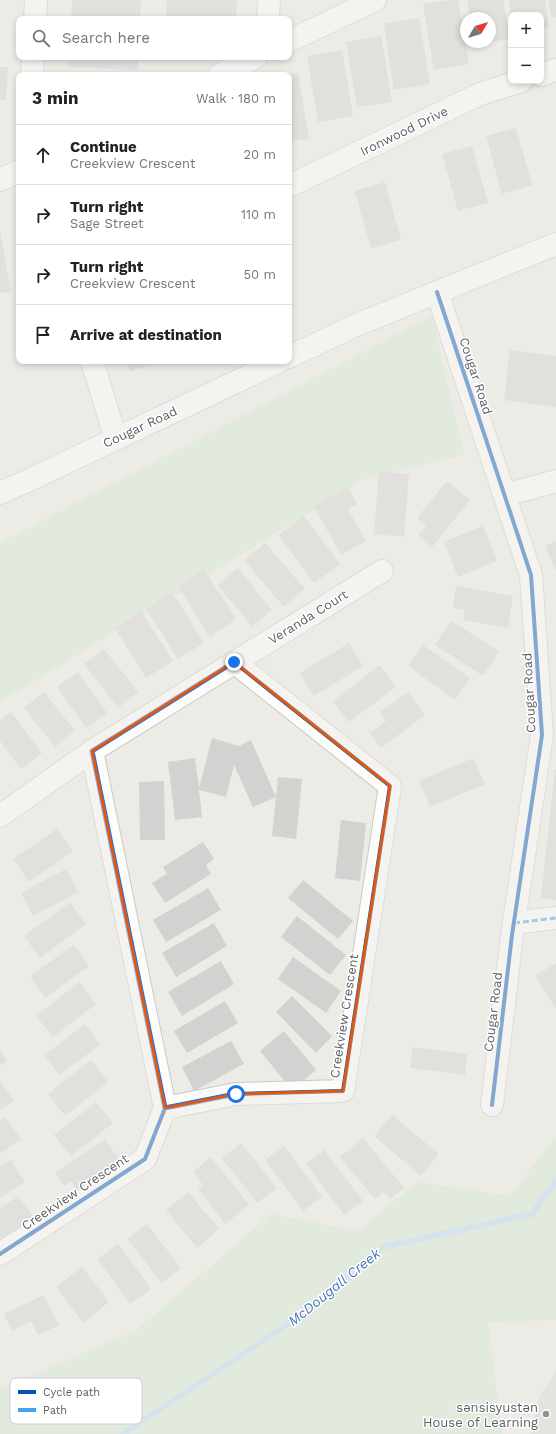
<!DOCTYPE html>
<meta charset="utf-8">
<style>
:root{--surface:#fff;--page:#f2f2f2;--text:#222;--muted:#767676;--line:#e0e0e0}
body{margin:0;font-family:"Work Sans",sans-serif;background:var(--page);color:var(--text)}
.controls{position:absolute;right:12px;top:12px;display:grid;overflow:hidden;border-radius:8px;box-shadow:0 2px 6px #0003}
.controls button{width:36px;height:36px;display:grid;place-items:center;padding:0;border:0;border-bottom:1px solid var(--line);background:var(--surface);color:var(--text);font:20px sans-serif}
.compass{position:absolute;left:460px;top:12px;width:36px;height:36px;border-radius:50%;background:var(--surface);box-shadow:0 2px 6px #0003;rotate:52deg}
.stop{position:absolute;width:12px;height:12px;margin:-9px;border:3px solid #1a73e8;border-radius:50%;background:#fff}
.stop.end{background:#1a73e8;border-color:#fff;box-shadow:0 1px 4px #0008}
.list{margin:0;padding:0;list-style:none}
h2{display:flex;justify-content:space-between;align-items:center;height:52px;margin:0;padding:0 16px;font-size:17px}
h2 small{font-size:13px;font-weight:400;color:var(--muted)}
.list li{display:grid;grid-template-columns:26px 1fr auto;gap:12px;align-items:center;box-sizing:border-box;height:60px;padding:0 16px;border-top:1px solid var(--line)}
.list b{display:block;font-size:15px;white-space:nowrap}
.list p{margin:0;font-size:13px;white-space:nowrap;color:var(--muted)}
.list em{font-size:13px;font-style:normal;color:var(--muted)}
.icon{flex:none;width:22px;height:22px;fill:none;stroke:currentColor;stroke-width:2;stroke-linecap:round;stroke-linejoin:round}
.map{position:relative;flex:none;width:556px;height:1434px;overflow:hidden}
.search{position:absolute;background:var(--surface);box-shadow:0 2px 6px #0003;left:16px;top:16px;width:276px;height:44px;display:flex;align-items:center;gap:10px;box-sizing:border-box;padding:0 14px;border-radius:8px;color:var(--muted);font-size:15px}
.panel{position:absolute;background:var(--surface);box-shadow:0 2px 6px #0003;left:16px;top:72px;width:276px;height:292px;border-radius:8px}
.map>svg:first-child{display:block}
.education{fill:#dcdad5}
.green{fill:#d5e7d3}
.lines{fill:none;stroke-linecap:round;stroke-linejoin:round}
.stream{stroke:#bcdaf4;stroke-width:6}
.building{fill:#d3d2d0}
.minor-casing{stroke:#c9c9c9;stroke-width:24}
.tertiary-casing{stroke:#c9c9c9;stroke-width:24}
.minor{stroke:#fcfcfb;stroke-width:22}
.tertiary{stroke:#fcfcfb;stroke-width:22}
.quiet{stroke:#40a5ee;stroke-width:3;stroke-dasharray:6 3;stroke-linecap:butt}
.cycleway-casing{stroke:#fff;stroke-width:6}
.cycleway{stroke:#0057b8;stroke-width:4}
.route{stroke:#1a73e8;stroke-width:5}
.marked{fill:none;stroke:#e15910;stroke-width:3;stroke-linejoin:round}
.poi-dot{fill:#8e9092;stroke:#fff;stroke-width:1.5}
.labels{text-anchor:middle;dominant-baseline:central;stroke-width:3;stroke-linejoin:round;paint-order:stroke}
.street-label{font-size:13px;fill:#5c5f64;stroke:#fff}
.poi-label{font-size:13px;fill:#5c5f64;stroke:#fff;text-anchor:end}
.water-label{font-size:14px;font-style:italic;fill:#4977b4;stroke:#fff}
.key{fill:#fff;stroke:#cecfd0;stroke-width:1}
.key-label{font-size:11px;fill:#5c5f64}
</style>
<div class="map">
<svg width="556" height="1434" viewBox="0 0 556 1434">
<rect width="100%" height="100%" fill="#ecebe6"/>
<polygon class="education" points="556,1371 556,1434 530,1434 540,1395"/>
<g class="green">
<polygon points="432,316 464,455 366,478 0,702 0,543"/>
<polygon points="556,1136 556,1320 488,1322 502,1434 0,1434 0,1389 135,1331 271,1214 356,1231 419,1182 510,1196"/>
</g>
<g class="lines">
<polyline class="stream" points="123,1434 285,1326 383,1247 532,1214 556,1180"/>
</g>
<g class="building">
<polygon points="72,0 141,0 140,19 71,19"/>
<polygon points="167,0 237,0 236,19 166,19"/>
<polygon points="449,0 458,0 469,64 434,70 423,4"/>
<polygon points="467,0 503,0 510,39 490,42 490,18 470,18"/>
<polygon points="509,0 545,0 549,27 541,29 541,15 511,15"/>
<polygon points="549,0 556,0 556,17 551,18"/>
<polygon points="419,18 430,84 394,90 384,24"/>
<polygon points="381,36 392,102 357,107 346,42"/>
<polygon points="342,50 353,116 318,122 307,56"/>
<polygon points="69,57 138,57 138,70 68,67"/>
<polygon points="0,67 8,67 6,100 0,100"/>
<polygon points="298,73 309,139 289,142 289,74"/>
<polygon points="516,128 532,185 502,194 486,136"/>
<polygon points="472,146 488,203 458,211 442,154"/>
<polygon points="385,182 401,240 371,248 355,191"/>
<polygon points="0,230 11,292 0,293"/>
<polygon points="510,350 556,356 556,407 504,400"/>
<polygon points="127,361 159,361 160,363 130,371"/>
<polygon points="379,471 409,474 404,537 374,534"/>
<polygon points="447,481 470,500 432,547 418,536 426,526 417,518"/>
<polygon points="348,487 357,504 348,509 366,541 341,555 314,506"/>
<polygon points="304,516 340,564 314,583 278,535"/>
<polygon points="483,526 497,561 458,577 444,542"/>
<polygon points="556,541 556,571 545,546"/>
<polygon points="265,543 305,589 284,607 244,560"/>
<polygon points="238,568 272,610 252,626 217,585"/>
<polygon points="204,569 236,619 210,637 178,586"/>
<polygon points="456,586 513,596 508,628 463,620 465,610 453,608"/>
<polygon points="172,592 204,643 178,659 146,609"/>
<polygon points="141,611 173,661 146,678 115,628"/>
<polygon points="451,621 499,651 483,676 435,645"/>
<polygon points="349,643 363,666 314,696 300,673"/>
<polygon points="423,645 470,678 455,700 408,666"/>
<polygon points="104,649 138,692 118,708 84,664"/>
<polygon points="380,665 396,687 349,722 333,701"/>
<polygon points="78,672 107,713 86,728 57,687"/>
<polygon points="44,692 75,731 55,747 24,708"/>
<polygon points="408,692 425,715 381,748 370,733 386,721 380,712"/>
<polygon points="11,712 42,753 21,769 0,741 0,720"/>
<polygon points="212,738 239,746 251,740 276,797 253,807 234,765 226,797 199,790 202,817 175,820 168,762 195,758 199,788"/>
<polygon points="473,758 485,784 430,807 419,781"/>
<polygon points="555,769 556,769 556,900 541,898"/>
<polygon points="278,777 302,779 296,839 272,836"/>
<polygon points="164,781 165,840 140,840 139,782"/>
<polygon points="341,820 366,823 360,881 335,878"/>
<polygon points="57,829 73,851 29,882 13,859"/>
<polygon points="203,842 214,859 206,865 211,874 165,903 152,883 167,874 163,867"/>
<polygon points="66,869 78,892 33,916 21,893"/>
<polygon points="303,880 353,921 338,939 288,898"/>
<polygon points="208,888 221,910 166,942 153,920"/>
<polygon points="70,902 86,924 40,958 24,936"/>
<polygon points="297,916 346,955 330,975 281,937"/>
<polygon points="214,923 227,946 176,977 162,953"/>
<polygon points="74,945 89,966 45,998 30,976"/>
<polygon points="293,957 341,991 326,1013 278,979"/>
<polygon points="221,961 234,984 182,1016 168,992"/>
<polygon points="556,963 556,1009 535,976"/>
<polygon points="79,982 96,1004 53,1037 36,1016"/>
<polygon points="292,996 332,1036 316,1053 276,1012"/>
<polygon points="225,1001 238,1023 187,1053 174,1031"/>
<polygon points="85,1024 100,1045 59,1075 44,1055"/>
<polygon points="284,1031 316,1070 292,1090 260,1051"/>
<polygon points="231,1041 244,1064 194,1091 182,1067"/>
<polygon points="413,1047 467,1054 465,1075 410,1068"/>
<polygon points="0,1050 7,1060 0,1066"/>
<polygon points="91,1060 108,1082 65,1116 48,1094"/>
<polygon points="0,1081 14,1101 0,1110"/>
<polygon points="96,1102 113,1123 71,1156 54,1135"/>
<polygon points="392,1115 439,1154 421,1176 374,1136"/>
<polygon points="5,1117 21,1139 0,1154 0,1120"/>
<polygon points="363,1138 404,1188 390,1199 383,1192 375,1199 340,1157"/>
<polygon points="105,1139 123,1165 80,1195 71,1181 64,1186 55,1173"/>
<polygon points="241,1143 277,1188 257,1203 222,1158"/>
<polygon points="284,1146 322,1197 303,1211 265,1160"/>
<polygon points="324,1150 363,1201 344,1215 306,1164"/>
<polygon points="211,1157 249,1205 225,1224 198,1189 203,1185 193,1172"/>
<polygon points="11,1160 25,1182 0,1198 0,1166"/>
<polygon points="188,1192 219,1229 197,1248 166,1210"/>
<polygon points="18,1196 36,1221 0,1246 0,1209"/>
<polygon points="147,1224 181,1268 162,1283 127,1239"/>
<polygon points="118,1244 151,1289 130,1304 97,1259"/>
<polygon points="82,1267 109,1302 83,1323 56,1287"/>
<polygon points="44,1295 59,1325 38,1335 31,1321 12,1331 4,1314"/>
</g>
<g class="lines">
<g class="minor-casing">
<g id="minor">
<polyline points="35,19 36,0"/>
<polyline points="268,19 269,0"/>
<polyline points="289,41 375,0"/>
<polyline points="32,75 33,57"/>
<polyline points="219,75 256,57"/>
<polyline points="541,75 556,70"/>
<polyline points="0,180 19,171"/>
<polyline points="289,186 480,94 521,81"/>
<polyline points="437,292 531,575 542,735 512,935 492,1105"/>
<polyline points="92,361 116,439"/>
<polyline points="505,495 556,481"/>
<polyline points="92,751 165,1108"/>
<polyline points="0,816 92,751 382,571"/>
<polyline points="514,923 556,918"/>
<polyline points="0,1254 145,1159 165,1108 236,1094 343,1091 390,786 234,662"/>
</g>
</g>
<g class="tertiary-casing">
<g id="tertiary">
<polyline points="289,357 354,326 556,244"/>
<polyline points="0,493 25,482 280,361"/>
</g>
</g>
<use href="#minor" class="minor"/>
<use href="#tertiary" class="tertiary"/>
<polyline class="quiet" points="514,923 556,918"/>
<g class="cycleway-casing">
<g id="cycleway">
<polyline points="437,292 531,575 542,735 512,935 492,1105"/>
<polyline points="0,1254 145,1159 165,1108 236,1094 343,1091 390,786 234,662"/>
</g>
</g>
<use href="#cycleway" class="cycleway"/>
</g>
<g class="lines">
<polyline class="route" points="234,662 92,751 165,1108 236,1094"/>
</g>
<path d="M0 0H556V1434H0ZM 234,662 L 390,786 L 343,1091 L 236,1094 L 165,1108 L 92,751 Z" fill="#ecebe6" fill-opacity=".55" fill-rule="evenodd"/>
<path class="marked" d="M 234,662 L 390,786 L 343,1091 L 236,1094 L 165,1108 L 92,751 Z"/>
<circle class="poi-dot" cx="546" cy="1414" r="4"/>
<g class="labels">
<g class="street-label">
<text transform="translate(404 131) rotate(-26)">Ironwood Drive</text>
<text transform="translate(476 376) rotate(72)">Cougar Road</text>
<text transform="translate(140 427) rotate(-25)">Cougar Road</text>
<text transform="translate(308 617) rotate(-32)">Veranda Court</text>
<text transform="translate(529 693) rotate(-93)">Cougar Road</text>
<text transform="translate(493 1012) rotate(-83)">Cougar Road</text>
<text transform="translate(344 1016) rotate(-81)">Creekview Crescent</text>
<text transform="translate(75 1192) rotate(-34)">Creekview Crescent</text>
</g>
<g class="poi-label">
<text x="538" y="1407">sənsisyustən<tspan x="538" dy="15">House of Learning</tspan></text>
</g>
<g class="water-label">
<text transform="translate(334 1287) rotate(-39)">McDougall Creek</text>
</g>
</g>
<rect x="10" y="1378" width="132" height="46" rx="6" class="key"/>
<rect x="18" y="1390" width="18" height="4" fill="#0057b8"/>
<rect x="18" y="1408" width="18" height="4" fill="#40a5ee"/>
<g class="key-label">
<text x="43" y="1396">Cycle path</text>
<text x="43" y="1414">Path</text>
</g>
</svg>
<div class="controls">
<button>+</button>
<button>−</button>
</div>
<svg class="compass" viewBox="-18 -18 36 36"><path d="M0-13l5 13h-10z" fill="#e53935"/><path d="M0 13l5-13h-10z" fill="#767676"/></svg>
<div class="stop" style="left:236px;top:1094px"></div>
<div class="stop end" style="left:234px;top:662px"></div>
<div class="search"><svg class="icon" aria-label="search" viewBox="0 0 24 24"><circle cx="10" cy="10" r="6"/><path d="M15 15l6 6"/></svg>Search here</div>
<section class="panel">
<h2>3 min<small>Walk · 180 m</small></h2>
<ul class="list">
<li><svg class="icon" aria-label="ahead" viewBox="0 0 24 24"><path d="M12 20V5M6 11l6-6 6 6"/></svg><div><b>Continue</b><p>Creekview Crescent</p></div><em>20 m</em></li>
<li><svg class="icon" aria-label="right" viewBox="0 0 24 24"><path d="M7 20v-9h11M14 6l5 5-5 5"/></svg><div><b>Turn right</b><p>Sage Street</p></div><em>110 m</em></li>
<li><svg class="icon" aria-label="right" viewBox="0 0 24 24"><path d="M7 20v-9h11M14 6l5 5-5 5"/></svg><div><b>Turn right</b><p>Creekview Crescent</p></div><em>50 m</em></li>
<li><svg class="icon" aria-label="arrive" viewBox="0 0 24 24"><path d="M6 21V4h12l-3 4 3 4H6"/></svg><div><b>Arrive at destination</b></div></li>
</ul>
</section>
</div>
